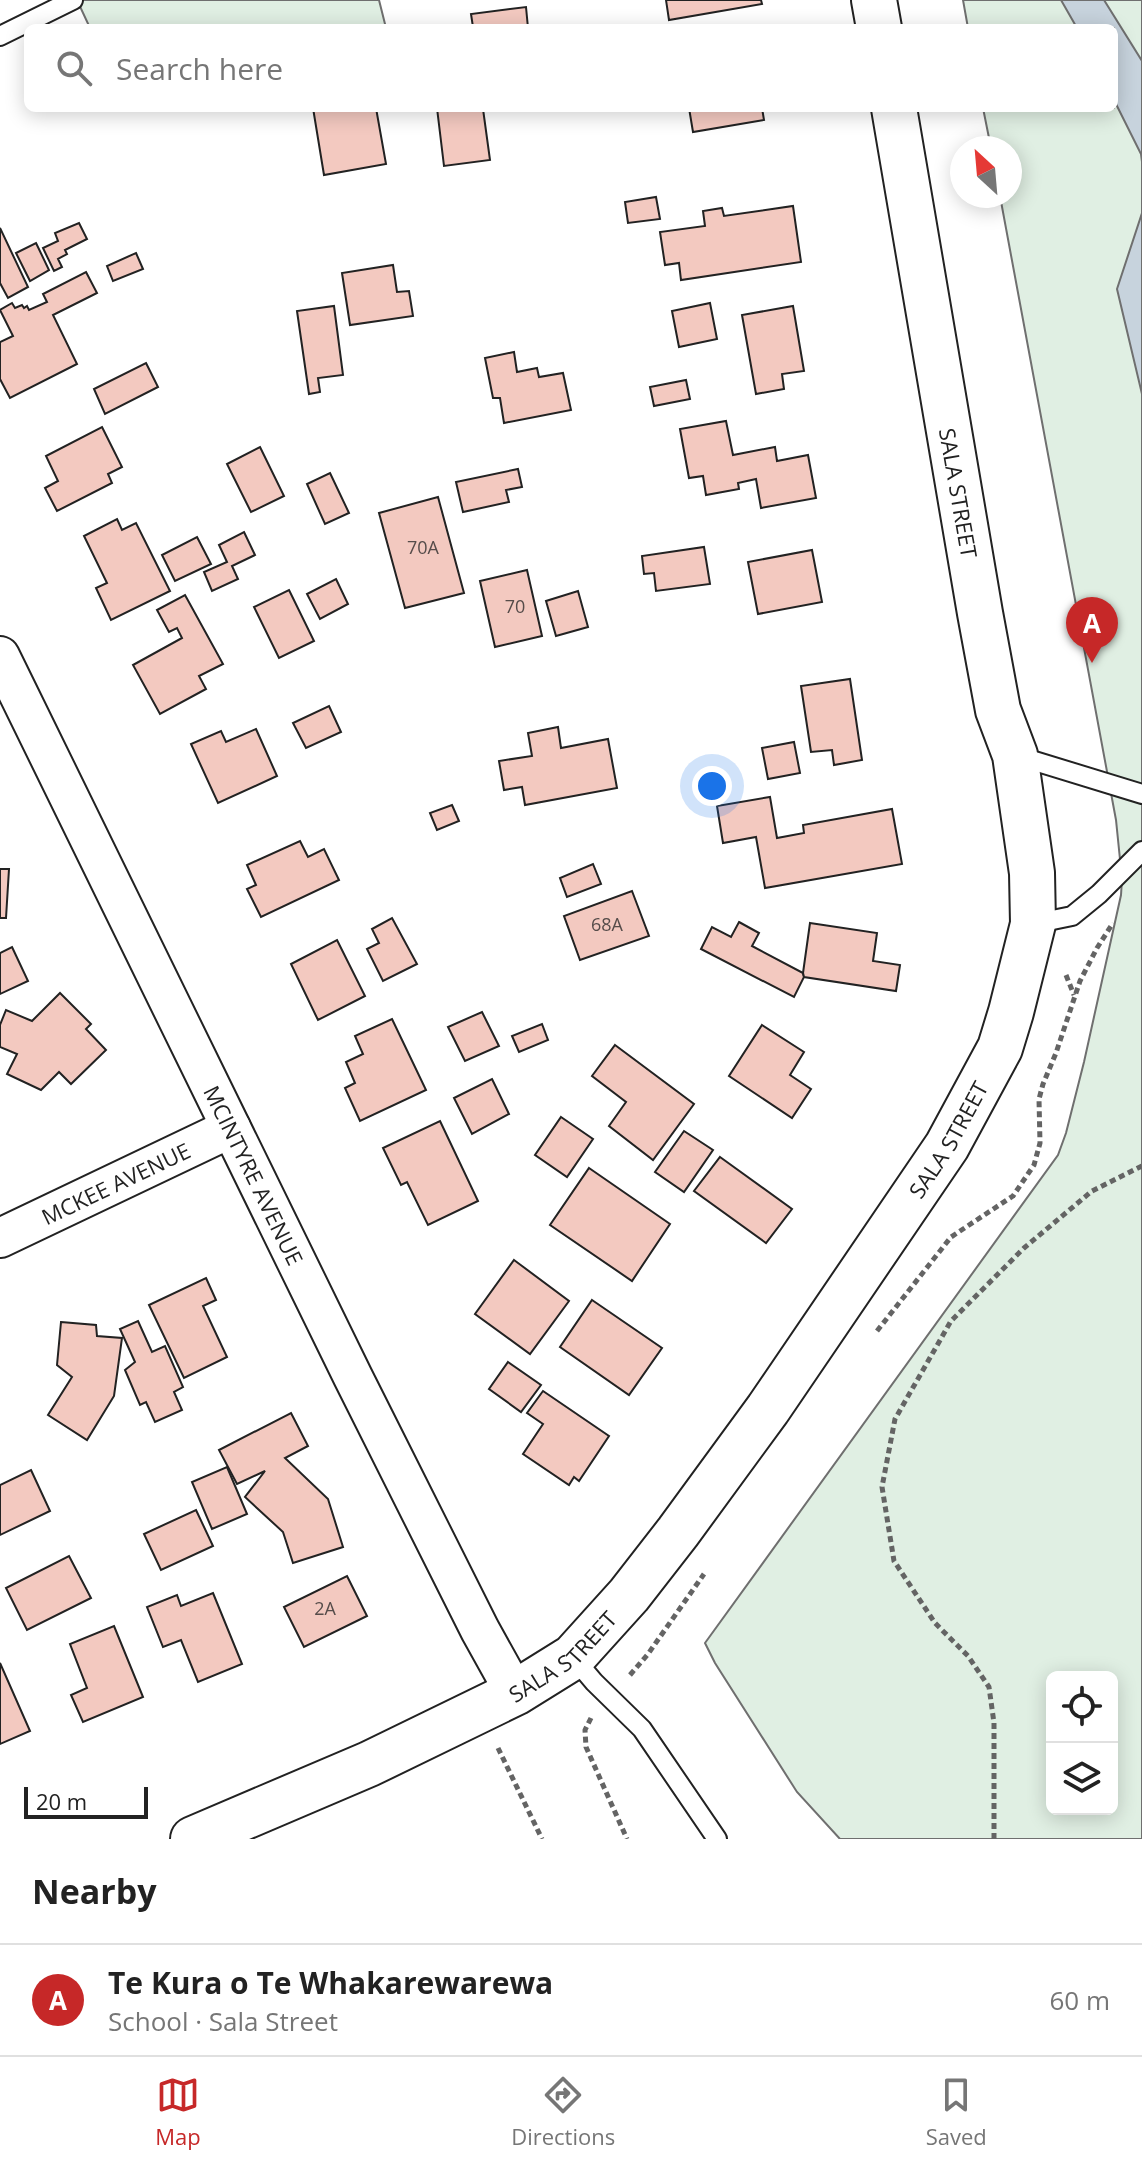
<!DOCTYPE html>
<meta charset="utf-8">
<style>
:root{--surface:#fff;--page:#f2f2f2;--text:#222;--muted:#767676;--line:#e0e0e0;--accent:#c62828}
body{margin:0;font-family:"Open Sans",sans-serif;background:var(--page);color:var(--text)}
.controls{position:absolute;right:24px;bottom:24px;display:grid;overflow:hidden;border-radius:12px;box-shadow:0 4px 20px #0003}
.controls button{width:72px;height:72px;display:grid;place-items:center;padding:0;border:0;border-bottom:2px solid var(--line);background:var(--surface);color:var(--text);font:40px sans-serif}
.compass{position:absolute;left:950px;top:136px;width:72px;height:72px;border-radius:50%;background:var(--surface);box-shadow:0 4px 20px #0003;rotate:334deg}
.scale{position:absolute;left:24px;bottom:20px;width:124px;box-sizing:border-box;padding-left:8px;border:4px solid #222;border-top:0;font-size:22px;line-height:28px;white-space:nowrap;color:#222;-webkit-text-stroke:6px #fff;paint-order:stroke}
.you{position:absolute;left:712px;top:786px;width:28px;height:28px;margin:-20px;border:6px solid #fff;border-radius:50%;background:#1a73e8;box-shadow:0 0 0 12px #1a73e833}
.badge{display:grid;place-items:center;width:52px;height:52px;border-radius:50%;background:var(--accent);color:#fff;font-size:26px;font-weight:700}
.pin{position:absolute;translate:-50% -66px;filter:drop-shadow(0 2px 4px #0008)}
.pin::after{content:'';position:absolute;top:42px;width:28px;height:24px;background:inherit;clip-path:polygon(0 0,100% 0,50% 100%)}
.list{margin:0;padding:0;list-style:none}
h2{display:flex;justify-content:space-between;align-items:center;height:104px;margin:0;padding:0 32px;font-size:34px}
h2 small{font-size:26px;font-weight:400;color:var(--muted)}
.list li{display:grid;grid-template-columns:52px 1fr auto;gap:24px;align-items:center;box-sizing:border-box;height:112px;padding:0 32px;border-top:2px solid var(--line)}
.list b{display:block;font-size:30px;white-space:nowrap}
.list p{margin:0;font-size:26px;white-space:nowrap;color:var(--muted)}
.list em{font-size:26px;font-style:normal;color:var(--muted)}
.icon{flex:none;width:44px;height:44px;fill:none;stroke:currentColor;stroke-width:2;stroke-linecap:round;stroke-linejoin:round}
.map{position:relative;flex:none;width:1142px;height:1839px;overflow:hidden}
.search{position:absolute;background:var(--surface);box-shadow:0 4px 20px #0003;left:24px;right:24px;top:24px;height:88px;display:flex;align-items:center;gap:20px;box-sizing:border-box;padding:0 28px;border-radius:12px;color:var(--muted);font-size:30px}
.sheet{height:216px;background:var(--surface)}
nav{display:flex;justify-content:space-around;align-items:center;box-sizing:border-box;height:112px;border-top:2px solid var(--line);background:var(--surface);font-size:22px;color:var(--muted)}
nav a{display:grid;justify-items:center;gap:4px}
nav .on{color:var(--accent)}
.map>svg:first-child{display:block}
.green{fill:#e0efe3;stroke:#6f6f6f;stroke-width:2;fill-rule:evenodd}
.water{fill:#c7d3dd;stroke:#6f6f6f;stroke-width:2}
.building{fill:#f3c9c0;stroke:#222;stroke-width:2}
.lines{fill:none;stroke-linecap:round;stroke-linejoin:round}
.service-casing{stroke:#222;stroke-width:22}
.minor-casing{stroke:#222;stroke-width:42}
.trunk-casing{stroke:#222;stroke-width:48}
.path{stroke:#646464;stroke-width:5;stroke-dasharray:6 4;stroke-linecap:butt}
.service{stroke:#fff;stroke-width:18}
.minor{stroke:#fff;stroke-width:38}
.trunk{stroke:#fff;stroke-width:44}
.labels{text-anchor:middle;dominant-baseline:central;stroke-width:6;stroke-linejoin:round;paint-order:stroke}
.number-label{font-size:18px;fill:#564c4a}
.street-label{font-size:22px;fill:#222;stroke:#fff}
</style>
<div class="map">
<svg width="1142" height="1839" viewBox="0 0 1142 1839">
<rect width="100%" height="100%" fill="#fff"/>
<g class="green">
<polygon points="77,0 379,0 386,28 90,28"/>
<path d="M 963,0 L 1142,0 L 1142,1839 L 840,1839 L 797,1792 L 715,1663 L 705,1643 L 1058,1155 L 1066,1133 L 1084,1062 L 1121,895 L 1122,879 L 1116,820 L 1000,196 L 1010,196 L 1010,148 L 991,148 L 983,108 L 1114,108 L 1114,28 L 968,28 ZM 1052,1677 L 1112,1677 L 1112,1809 L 1052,1809 Z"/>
</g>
<g class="water">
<polygon points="1061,0 1104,0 1142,61 1142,162 1141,154 1114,100 1114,28 1077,28"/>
<polygon points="1142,213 1142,394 1117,289"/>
</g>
<g class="building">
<polygon points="666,0 761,0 762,4 669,20"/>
<polygon points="526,7 528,28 462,28 473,27 471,14"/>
<polygon points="313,108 376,108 386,164 324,175"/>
<polygon points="437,108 488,108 483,109 490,160 444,166"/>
<polygon points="689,108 762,108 764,120 693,132"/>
<polygon points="656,197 660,219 628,223 625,202"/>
<polygon points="793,206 801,262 681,280 679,263 665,265 660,232 705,226 703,211 722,208 724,216"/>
<polygon points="79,223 87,239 65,250 67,254 58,259 62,267 54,271 43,248 58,241 55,233"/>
<polygon points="0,228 28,287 8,298 0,283"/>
<polygon points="36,243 49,270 30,281 16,253"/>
<polygon points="136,253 143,269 113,281 107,266"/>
<polygon points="393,265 397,292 409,291 413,316 350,325 342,273"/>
<polygon points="86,272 97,293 53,315 77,364 10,398 0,379 0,342 13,336 0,310 12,303 15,308 22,305 24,308 27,306 29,310 47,302 43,294"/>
<polygon points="710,303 717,339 679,347 672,311"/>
<polygon points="334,306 343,375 318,378 320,392 309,394 297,311"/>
<polygon points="793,306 804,371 782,374 784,389 756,394 742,315"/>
<polygon points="514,352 517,372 537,368 539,377 563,373 571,410 504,423 500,398 493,398 485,358"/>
<polygon points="146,363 158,387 105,414 94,389"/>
<polygon points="686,380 690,399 654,406 650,387"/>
<polygon points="726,421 733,455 775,447 777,461 808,455 816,498 761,508 756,479 738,483 739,489 706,495 703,476 689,478 680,429"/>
<polygon points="102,427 122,467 108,474 112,483 57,511 45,488 58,481 46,456"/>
<polygon points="260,447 284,496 251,512 227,464"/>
<polygon points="518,469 522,487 506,490 509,502 463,512 456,482"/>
<polygon points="330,473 349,513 325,524 307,484"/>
<polygon points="438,497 464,593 405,608 379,513"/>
<polygon points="117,519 122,530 136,523 170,591 111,620 96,588 107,583 84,536"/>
<polygon points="244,532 255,555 232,566 238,579 212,591 204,572 227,562 219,545"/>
<polygon points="197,537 211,564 175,581 162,555"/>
<polygon points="704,547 710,584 656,591 654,573 644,574 642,556"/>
<polygon points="812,550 822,602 758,614 748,562"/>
<polygon points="527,570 542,636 495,647 480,581"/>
<polygon points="336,579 348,604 320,619 307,594"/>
<polygon points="289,590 314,641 279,658 254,607"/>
<polygon points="578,591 588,627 556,636 546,601"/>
<polygon points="185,595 223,664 199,676 206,689 160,714 133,665 182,638 177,628 169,632 157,610"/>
<polygon points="850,679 862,760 834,765 832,750 811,752 801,686"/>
<polygon points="329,706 341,732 306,748 293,723"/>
<polygon points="558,727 561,748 608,739 617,788 525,805 522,787 504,790 499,761 532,756 528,733"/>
<polygon points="256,729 277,776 218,803 191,744 221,731 226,742"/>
<polygon points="794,742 800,773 768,779 762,748"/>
<polygon points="770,797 777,838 804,833 803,825 892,809 902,864 765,888 756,837 723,843 717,806"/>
<polygon points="452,805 459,821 437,830 430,813"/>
<polygon points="300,841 308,857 324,849 339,880 261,917 247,889 256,885 247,865"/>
<polygon points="593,864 601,884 567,897 560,878"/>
<polygon points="0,869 9,869 6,918 0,918"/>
<polygon points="632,891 649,936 580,960 564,916"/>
<polygon points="392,918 417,964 383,981 367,949 379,943 372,929"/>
<polygon points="739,922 759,933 752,946 803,973 804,977 794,997 701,949 712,927 731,937"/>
<polygon points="810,923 877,933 873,961 900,965 896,991 804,977 803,973"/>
<polygon points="337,940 365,996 318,1020 291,964"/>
<polygon points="12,947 28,981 0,994 0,953"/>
<polygon points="60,993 91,1024 86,1029 106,1050 71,1084 59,1072 41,1090 7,1074 17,1054 0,1047 0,1025 6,1010 32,1021"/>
<polygon points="482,1012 499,1046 465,1061 448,1027"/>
<polygon points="392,1019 426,1090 360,1121 345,1088 355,1083 346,1062 363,1054 355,1036"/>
<polygon points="542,1024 548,1040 519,1052 512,1036"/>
<polygon points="762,1025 804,1052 790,1075 811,1089 792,1118 729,1076"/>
<polygon points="615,1045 694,1104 653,1160 609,1126 626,1102 592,1076"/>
<polygon points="492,1079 509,1114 472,1134 454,1098"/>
<polygon points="561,1117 593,1139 567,1177 535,1155"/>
<polygon points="440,1121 478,1201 428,1225 407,1182 401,1185 383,1148"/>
<polygon points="684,1131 713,1150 684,1192 655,1172"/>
<polygon points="720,1157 792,1209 766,1243 694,1191"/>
<polygon points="589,1168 670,1224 632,1281 550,1225"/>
<polygon points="514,1260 569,1301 530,1354 475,1314"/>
<polygon points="206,1278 216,1300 203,1306 227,1357 184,1378 149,1305"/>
<polygon points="592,1300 662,1348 629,1395 560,1347"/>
<polygon points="138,1321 152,1352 165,1346 183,1387 174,1392 182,1410 155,1422 146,1402 140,1405 125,1370 135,1362 120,1329"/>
<polygon points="61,1322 96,1325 97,1336 122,1338 114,1396 87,1440 48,1415 72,1377 57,1365"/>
<polygon points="508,1362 541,1385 521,1412 489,1389"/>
<polygon points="543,1391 609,1436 579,1481 574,1477 569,1485 523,1454 543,1424 527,1413"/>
<polygon points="291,1413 308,1446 285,1458 328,1499 343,1547 293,1563 283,1532 245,1497 265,1471 237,1484 219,1450"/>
<polygon points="227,1467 247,1514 212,1529 192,1482"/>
<polygon points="31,1470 50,1511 0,1535 0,1485"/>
<polygon points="196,1510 213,1546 161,1570 144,1534"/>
<polygon points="69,1556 91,1598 27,1630 6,1588"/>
<polygon points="347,1576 367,1616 304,1647 284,1607"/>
<polygon points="213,1593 242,1664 198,1682 181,1640 163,1647 147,1607 177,1595 181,1606"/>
<polygon points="114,1626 143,1697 83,1722 71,1695 87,1688 70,1644"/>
<polygon points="0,1663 30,1731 0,1744"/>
</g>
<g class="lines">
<g class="service-casing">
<g id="service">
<polyline points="0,36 73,0"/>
<polyline points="1015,755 1142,794"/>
<polyline points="1033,924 1072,916 1099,894 1142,851"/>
<polyline points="573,1657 594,1682 642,1729 717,1839"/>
</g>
</g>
<g class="minor-casing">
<g id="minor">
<path id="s1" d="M 0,656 L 353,1377 L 480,1630 L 515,1693"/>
<path id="s2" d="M 0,1238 L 231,1128"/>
</g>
</g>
<g class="trunk-casing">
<g id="trunk">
<polyline points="874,0 879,28"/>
<path id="s3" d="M 193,1839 L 369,1764 L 515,1693 L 573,1657 L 629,1595 L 678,1532 L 768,1409 L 947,1146 L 1000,1048 L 1011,1012 L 1033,924 L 1032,873 L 1015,755 L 998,710 L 980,613 L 894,108"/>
</g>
</g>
<g class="path">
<polyline points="1066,975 1074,995"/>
<polyline points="877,1331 951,1237 1013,1196 1034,1165 1040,1143 1039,1099 1043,1084 1056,1053 1080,981 1097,948 1113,923"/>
<polyline points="630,1675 648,1654 704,1574"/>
<polyline points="591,1718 585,1730 586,1747 627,1839"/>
<polyline points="498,1748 542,1839"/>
<polyline points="994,1839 994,1723 989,1687 968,1656 935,1623 894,1561 882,1487 895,1419 951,1321 1024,1248 1092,1191 1142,1166"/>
</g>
<use href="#service" class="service"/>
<use href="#minor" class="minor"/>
<use href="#trunk" class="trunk"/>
</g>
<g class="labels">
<g class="number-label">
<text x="423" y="547">70A</text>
<text x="515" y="606">70</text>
<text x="607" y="924">68A</text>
<text x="325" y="1608">2A</text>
</g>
<g class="street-label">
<text transform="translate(959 493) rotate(80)">SALA STREET</text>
<text stroke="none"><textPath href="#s3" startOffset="1062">SALA STREET</textPath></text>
<text stroke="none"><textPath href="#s1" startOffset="578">MCINTYRE AVENUE</textPath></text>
<text stroke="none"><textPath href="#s2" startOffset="128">MCKEE AVENUE</textPath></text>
<text stroke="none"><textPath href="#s3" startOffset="414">SALA STREET</textPath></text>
</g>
</g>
</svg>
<div class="controls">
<button><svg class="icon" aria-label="locate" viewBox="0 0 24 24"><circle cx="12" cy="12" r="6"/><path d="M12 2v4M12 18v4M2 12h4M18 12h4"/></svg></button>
<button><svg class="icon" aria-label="layers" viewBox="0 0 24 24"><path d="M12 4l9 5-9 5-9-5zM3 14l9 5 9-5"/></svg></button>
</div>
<svg class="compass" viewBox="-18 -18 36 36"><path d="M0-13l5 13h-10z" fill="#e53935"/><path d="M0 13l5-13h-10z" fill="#767676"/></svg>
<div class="scale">20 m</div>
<div class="you"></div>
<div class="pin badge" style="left:1092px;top:663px">A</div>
<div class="search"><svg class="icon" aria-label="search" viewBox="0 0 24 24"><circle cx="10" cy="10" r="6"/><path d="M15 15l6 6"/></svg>Search here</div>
</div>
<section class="sheet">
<h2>Nearby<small></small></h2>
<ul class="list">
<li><span class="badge">A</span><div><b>Te Kura o Te Whakarewarewa</b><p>School · Sala Street</p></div><em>60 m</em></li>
</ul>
</section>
<nav>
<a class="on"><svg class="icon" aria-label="map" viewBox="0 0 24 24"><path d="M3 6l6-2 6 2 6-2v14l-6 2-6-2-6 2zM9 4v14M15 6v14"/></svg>Map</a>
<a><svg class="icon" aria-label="directions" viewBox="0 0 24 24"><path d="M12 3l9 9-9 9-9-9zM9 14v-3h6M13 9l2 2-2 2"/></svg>Directions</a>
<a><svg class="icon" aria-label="saved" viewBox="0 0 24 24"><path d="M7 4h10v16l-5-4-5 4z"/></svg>Saved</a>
</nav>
